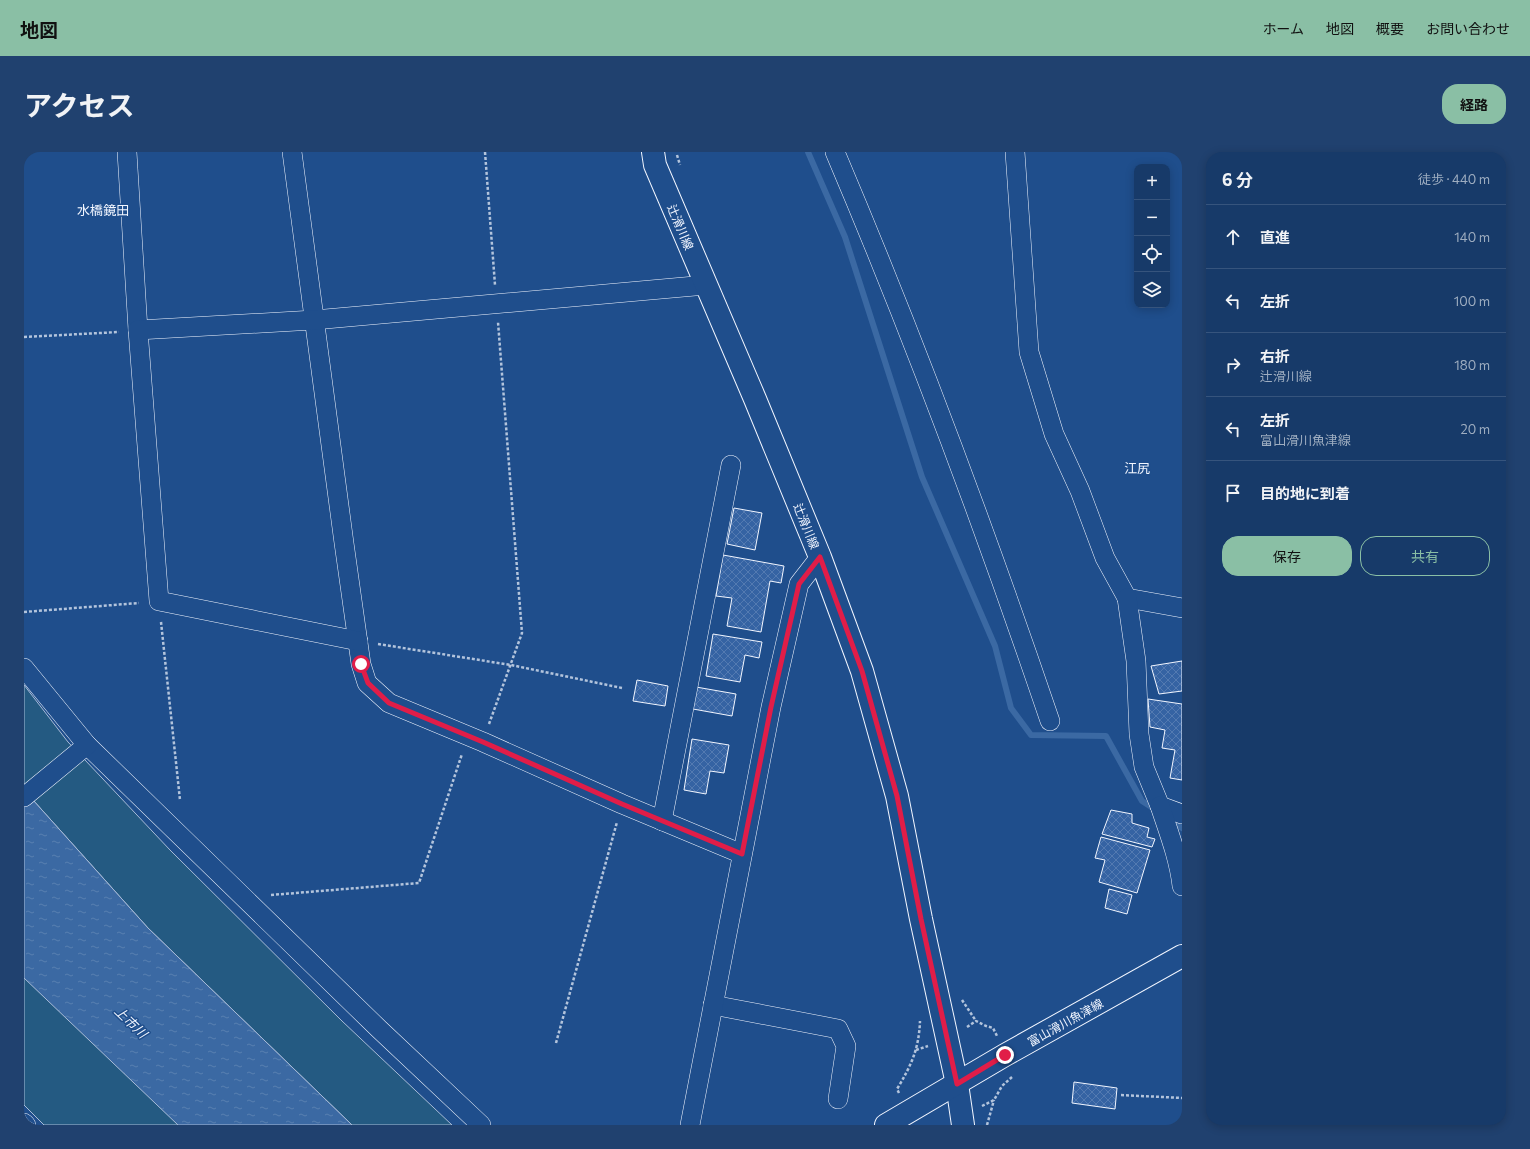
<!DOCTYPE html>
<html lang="ja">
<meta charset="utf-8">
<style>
:root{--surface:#173a69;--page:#20416f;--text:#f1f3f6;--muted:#9eadc0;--line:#36547d;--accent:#8abfa5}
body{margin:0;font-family:Commissioner,"Noto Sans JP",sans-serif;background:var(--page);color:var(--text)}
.controls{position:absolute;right:12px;top:12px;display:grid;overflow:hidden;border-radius:8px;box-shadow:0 2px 10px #0003}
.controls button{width:36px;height:36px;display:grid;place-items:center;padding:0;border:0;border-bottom:1px solid var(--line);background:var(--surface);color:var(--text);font:20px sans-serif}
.stop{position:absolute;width:12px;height:12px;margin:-9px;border:3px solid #e11d48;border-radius:50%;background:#fff}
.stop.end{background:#e11d48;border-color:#fff;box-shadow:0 1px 4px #0008}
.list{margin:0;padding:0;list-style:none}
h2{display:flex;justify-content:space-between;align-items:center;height:52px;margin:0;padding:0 16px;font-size:17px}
h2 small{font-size:13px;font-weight:400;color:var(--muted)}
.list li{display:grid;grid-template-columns:26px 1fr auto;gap:12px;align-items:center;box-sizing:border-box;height:64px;padding:0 16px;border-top:1px solid var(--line)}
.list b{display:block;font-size:15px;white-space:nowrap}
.list p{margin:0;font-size:13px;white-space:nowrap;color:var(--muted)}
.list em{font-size:13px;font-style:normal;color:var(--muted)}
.actions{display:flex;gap:8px;padding:12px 16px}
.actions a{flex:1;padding:9px 0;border:1px solid var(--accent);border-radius:16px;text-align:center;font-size:14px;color:var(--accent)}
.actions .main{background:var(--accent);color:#111}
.icon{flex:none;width:22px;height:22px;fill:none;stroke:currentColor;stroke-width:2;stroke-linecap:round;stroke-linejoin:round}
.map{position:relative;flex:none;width:1158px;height:973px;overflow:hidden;border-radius:16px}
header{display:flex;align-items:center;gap:24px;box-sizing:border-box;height:56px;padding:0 20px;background:var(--accent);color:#111}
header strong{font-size:19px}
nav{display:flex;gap:22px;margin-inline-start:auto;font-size:14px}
.intro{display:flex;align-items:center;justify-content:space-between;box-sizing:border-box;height:96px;padding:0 24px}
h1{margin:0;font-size:28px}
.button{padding:10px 18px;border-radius:16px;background:var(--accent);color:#111;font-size:14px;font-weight:700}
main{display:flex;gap:24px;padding:0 24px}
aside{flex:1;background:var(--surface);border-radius:16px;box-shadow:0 2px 10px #0003}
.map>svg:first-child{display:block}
.green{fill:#245a82;stroke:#a8bbd7}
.water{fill:url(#water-ripples);stroke:#a8bbd7}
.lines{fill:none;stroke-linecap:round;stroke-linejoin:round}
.stream{stroke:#3b69a3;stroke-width:6}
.building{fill:url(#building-cross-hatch);stroke:#f2f6ff}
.minor-casing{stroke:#f2f6ff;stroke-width:20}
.secondary-casing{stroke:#f2f6ff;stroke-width:24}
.path{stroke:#b3c4dc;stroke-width:2.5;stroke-dasharray:3 2;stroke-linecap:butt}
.minor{stroke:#1f4e8c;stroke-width:19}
.secondary{stroke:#1f4e8c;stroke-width:22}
.route{stroke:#e11d48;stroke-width:5}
.labels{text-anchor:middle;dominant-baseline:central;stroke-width:3;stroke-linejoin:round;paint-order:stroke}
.street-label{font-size:12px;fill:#f2f6ff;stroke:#1f4e8c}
.neighbourhood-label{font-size:13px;fill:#f2f6ff;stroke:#1f4e8c}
.water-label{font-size:13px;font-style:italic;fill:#f2f6ff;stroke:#1f4e8c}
</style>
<header>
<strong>地図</strong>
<nav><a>ホーム</a><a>地図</a><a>概要</a><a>お問い合わせ</a></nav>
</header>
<div class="intro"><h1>アクセス</h1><a class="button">経路</a></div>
<main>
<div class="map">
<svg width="1158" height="973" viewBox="0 0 1158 973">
<defs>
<pattern id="water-ripples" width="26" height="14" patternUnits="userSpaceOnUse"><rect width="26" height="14" fill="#3b69a3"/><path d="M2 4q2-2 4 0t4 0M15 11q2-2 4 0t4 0" fill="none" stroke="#587fb1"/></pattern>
<pattern id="building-cross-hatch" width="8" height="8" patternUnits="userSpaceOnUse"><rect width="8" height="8" fill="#3563a3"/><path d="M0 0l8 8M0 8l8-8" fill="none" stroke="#537ab1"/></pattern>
</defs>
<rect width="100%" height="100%" fill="#1f4e8c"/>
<g class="green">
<polygon points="0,533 44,590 146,698 318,869 428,973 328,973 124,776 0,638"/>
<polygon points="0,825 155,973 20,973 0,953"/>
</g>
<polygon class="water" points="0,638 124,776 328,973 154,973 0,826"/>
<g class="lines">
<g class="stream">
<polyline points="784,0 821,85 898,325 971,494 987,556 1007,583 1082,584 1118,649 1132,658"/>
<polyline points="1146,668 1158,676"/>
</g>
</g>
<g class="building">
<polygon points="710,356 738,361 731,398 703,392"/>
<polygon points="699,403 760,414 757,431 746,429 737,480 703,474 708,446 692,444"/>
<polygon points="689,482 738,490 735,506 721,503 716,530 682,524"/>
<polygon points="1158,509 1158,539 1135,542 1127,514"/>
<polygon points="613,528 644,534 641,554 609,549"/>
<polygon points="672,535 712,542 708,564 669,557"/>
<polygon points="1124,547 1158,552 1158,628 1146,626 1151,598 1138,596 1141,578 1126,575"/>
<polygon points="668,587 705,593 700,621 686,619 682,642 660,638"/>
<polygon points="1087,658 1108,662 1108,671 1125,676 1123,685 1131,687 1128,695 1078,682"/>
<polygon points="1077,685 1126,698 1113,741 1075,730 1081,708 1071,706"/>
<polygon points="1085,737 1108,743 1103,762 1081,756"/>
<polygon points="1050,930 1093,936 1091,957 1048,951"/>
</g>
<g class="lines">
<g class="minor-casing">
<g id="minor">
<polyline points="103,0 114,178"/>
<polyline points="268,0 320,391 337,512 343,531 365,551 459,590 598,652 718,702"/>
<path d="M 811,0 C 890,186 961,377 1026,569"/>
<polyline points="991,0 1005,200 1030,282 1056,339 1081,406 1103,446 1158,456"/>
<polyline points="1103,446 1112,509 1115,582 1120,615 1136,654 1158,662"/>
<polyline points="334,489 135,449 114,178 290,168 682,133"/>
<polyline points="0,516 63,593 355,877 457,973"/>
<polyline points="0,645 63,593"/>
<path d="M 1136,654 C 1145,681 1155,707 1158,734"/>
<polyline points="638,669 707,313"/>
<polyline points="689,853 814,877 822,894 814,947"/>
<polyline points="0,971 2,973"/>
<polyline points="666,973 747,555 775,432 796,405"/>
</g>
</g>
<g class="secondary-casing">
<g id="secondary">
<polyline points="629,0 631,13 731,247 796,405 838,519 873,644 897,767 933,932 939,973"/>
<polyline points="862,973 981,903 1158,804"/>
</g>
</g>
<g class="path">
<polyline points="461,0 471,133"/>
<polyline points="653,3 656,13"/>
<polyline points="0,185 95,180"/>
<polyline points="0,460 115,451"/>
<polyline points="137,470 156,648"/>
<polyline points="354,492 487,513 598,536"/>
<polyline points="465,572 498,481 474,170"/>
<polyline points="247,743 395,731 438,602"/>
<polyline points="938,848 952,869"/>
<polyline points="943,875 952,869 962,874 969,876 973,884"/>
<polyline points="532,891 593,670"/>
<polyline points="892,898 904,894"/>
<path d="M 875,941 L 873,937 C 887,914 895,897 896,869"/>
<polyline points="1097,943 1158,946"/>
<polyline points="958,954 970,948 978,934 988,925"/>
<polyline points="963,973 970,948"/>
</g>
<use href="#minor" class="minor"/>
<use href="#secondary" class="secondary"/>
</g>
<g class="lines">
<polyline class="route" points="337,512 344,531 365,551 459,590 598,652 718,702 747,555 775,432 796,405 838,519 873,644 897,767 933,932 981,903"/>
</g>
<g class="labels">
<g class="street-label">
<text transform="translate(657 75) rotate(67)">辻滑川線</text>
<text transform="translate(783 374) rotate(68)">辻滑川線</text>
<text transform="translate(1041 870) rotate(-29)">富山滑川魚津線</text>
</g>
<g class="neighbourhood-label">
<text x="79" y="58">水橋鏡田</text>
<text x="1113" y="316">江尻</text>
</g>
<g class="water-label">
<text transform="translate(107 870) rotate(44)">上市川</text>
</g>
</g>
</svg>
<div class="controls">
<button>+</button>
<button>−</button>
<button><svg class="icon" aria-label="locate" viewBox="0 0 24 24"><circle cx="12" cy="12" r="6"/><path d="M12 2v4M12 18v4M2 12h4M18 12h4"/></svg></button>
<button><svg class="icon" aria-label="layers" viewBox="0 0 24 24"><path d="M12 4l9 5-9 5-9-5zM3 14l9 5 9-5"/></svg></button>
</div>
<div class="stop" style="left:337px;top:512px"></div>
<div class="stop end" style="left:981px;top:903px"></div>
</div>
<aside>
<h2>6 分<small>徒歩 · 440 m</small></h2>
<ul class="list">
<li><svg class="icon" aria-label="ahead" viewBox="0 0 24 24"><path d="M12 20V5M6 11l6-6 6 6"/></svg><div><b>直進</b></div><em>140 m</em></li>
<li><svg class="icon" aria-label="left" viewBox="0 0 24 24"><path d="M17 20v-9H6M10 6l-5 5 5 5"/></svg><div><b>左折</b></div><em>100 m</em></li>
<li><svg class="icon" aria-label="right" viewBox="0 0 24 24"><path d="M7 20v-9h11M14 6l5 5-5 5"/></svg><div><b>右折</b><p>辻滑川線</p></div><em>180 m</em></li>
<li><svg class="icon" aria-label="left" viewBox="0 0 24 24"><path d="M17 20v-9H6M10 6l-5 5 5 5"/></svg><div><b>左折</b><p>富山滑川魚津線</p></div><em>20 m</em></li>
<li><svg class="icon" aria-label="arrive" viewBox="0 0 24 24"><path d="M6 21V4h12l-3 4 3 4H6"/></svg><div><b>目的地に到着</b></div></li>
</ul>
<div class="actions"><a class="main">保存</a><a>共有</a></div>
</aside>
</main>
